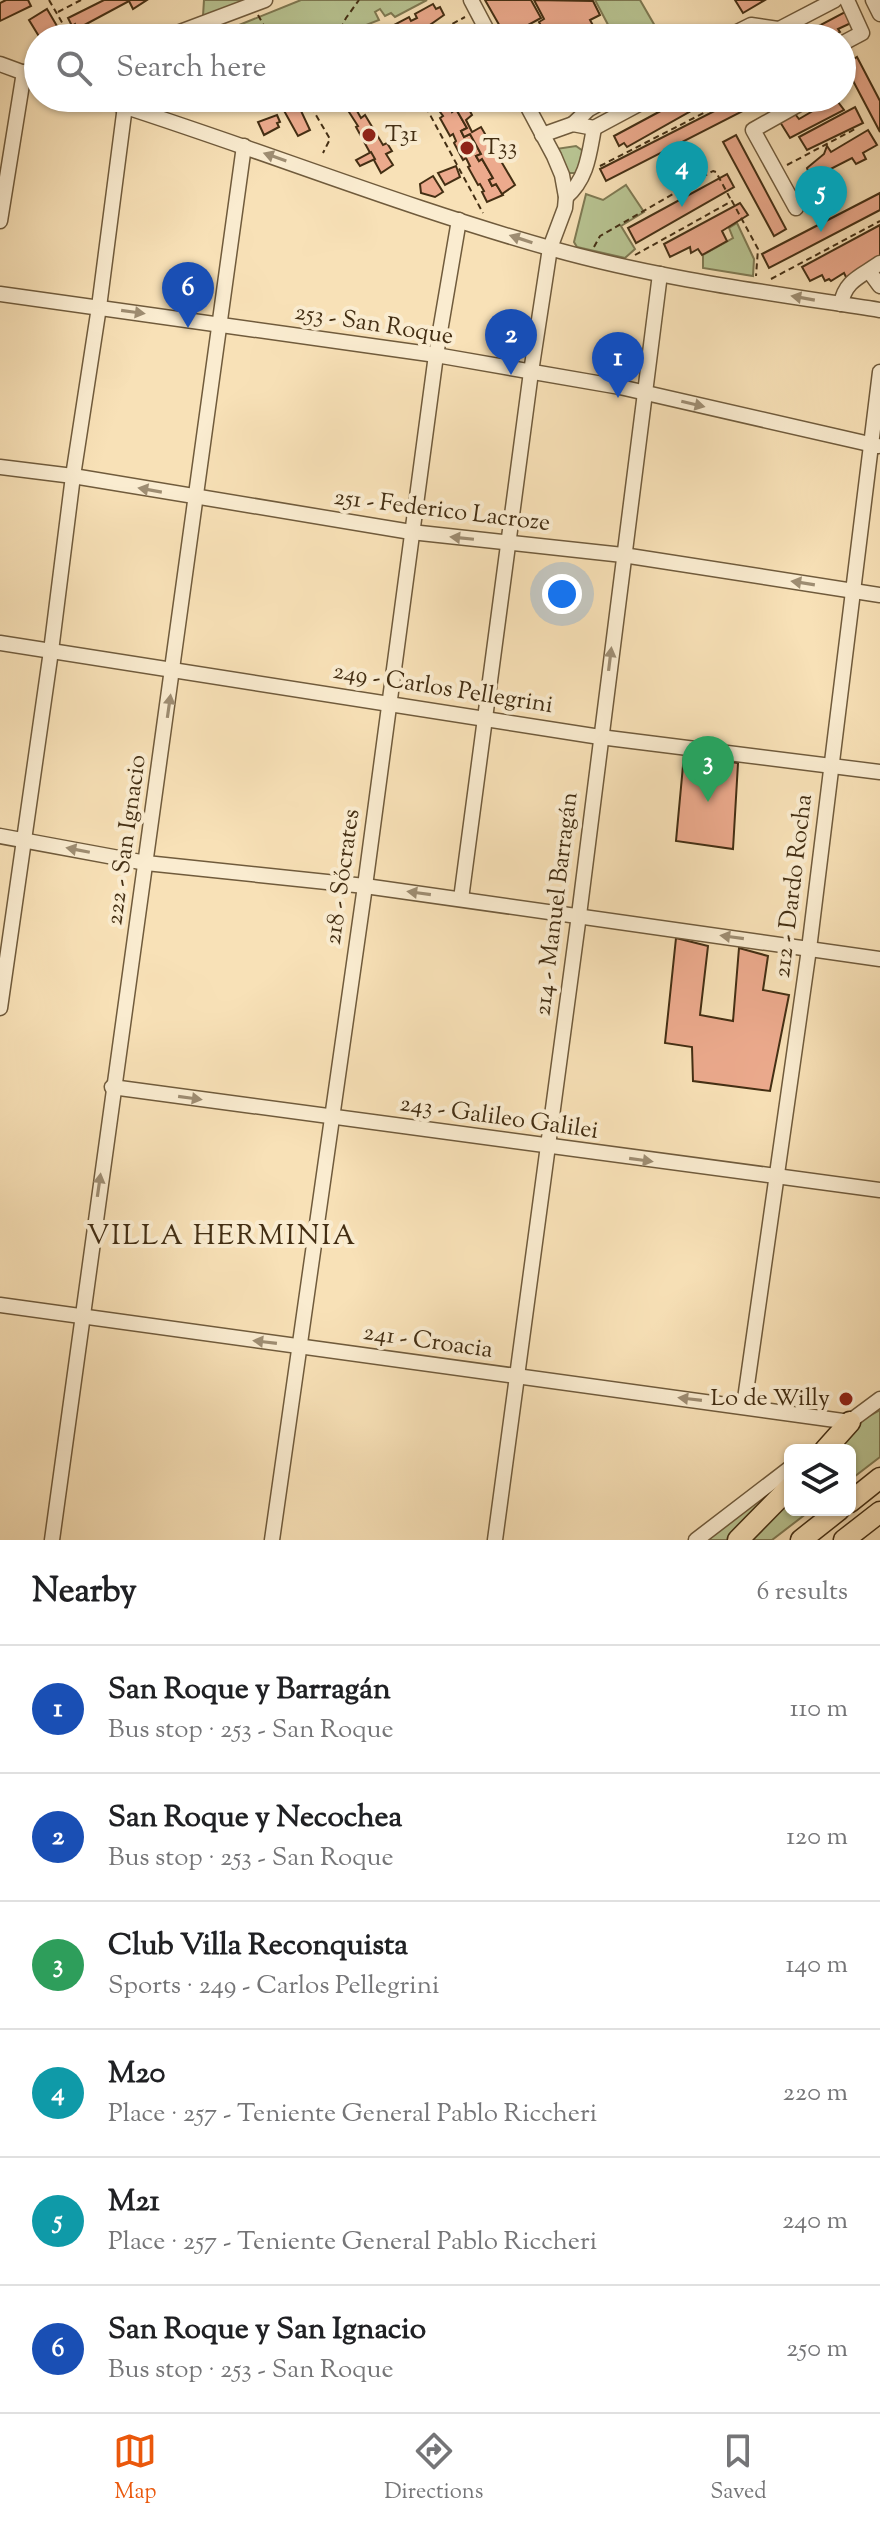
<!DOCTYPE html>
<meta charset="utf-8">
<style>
:root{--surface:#fff;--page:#f2f2f2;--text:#202124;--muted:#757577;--line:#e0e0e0;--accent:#ea580c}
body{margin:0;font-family:"Sorts Mill Goudy",serif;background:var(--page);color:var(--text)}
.controls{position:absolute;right:24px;bottom:24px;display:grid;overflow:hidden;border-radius:12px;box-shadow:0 2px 6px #0004}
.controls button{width:72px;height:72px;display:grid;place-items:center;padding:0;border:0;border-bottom:2px solid var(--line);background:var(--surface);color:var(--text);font:40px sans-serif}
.you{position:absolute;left:562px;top:594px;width:28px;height:28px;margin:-20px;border:6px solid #fff;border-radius:50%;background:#1a73e8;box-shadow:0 0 0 12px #1a73e833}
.badge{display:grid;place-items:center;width:52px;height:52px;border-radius:50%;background:var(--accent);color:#fff;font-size:26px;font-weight:700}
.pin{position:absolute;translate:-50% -66px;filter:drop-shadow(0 2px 4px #0008)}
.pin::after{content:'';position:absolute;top:42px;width:28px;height:24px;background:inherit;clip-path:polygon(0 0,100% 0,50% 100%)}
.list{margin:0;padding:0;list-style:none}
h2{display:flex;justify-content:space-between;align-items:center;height:104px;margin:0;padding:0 32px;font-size:34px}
h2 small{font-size:26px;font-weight:400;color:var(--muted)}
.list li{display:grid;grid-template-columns:52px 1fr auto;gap:24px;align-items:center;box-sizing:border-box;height:128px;padding:0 32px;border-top:2px solid var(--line)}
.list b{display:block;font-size:30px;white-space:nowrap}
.list p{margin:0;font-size:26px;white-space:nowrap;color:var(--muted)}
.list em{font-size:26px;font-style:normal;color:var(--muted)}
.icon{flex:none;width:44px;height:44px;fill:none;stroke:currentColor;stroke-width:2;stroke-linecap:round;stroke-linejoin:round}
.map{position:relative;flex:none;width:880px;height:1540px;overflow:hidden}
.search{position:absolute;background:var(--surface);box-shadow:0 2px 6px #0004;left:24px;right:24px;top:24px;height:88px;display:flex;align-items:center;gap:20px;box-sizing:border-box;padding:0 28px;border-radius:44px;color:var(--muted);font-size:30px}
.sheet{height:872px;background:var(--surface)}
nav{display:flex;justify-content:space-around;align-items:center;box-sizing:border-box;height:112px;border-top:2px solid var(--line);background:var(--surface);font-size:22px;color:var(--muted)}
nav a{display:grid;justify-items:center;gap:4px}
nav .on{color:var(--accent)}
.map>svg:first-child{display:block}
.green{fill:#b8c492;stroke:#7e7952;stroke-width:2}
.building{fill:#ecaa8d;stroke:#432e13;stroke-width:2}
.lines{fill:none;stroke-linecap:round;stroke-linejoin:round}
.minor-casing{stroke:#705b3c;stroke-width:17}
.highway-casing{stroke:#432e13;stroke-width:23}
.path{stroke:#432e13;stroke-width:2;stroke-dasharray:6 4;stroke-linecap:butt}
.minor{stroke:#faecd0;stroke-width:14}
.highway{stroke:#f8e1b7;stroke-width:20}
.oneway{fill:#9e8d72}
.poi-dot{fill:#8f2418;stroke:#faecd0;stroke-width:3}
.labels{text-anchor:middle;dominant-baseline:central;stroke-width:8;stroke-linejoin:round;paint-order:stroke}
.poi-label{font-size:24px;fill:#432e13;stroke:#faecd0;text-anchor:start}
.street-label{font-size:24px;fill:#432e13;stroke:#faecd0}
.quarter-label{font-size:28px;letter-spacing:2px;fill:#432e13;stroke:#faecd0}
</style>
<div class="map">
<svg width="880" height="1540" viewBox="0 0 880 1540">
<rect width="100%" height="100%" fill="#f8e1b7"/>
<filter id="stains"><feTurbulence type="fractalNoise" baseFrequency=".0025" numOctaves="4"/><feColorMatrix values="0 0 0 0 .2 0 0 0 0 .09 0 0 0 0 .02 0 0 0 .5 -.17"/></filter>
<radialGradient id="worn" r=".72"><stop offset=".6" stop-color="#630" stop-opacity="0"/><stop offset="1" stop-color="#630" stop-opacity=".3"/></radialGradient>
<g class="green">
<polygon points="204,0 247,0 203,16"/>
<polygon points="301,0 427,0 395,17 391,13 385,16 380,9 375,12 379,20 366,25 370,33 356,38 207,38"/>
<polygon points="595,0 640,0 655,26 635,38 615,38"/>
<polygon points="576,146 583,151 580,173 563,173 556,149"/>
<polygon points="626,185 644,212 621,226 635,249 625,258 577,247 574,242 586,194 603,200"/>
<polygon points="737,223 754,259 753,276 703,268 703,255 733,238 729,228"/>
<polygon points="880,1410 880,1457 850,1480 850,1450 829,1450 852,1425"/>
<polygon points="790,1469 790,1479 730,1540 701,1540"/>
<polygon points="790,1491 790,1510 811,1510 772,1540 743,1540"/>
</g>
<g class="building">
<polygon points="6,0 28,0 31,6 0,21 0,3"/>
<polygon points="104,0 147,0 133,9 129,1 77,29 75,24 72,26 68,18"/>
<polygon points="485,0 531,0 541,18 506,37"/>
<polygon points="534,0 593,1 600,15 590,20 600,38 548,38 539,22 544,19"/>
<polygon points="735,0 765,0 743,13"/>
<polygon points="433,4 436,9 440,7 444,15 424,29 422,26 405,38 368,38 384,31 385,35 393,31 390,27 409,17 411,21 417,18 415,14"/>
<polygon points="47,9 64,38 40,38 29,20"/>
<polygon points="845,12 851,23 838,29 840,32 829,38 796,38"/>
<polygon points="447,29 452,38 431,38"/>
<polygon points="857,57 880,101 880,132 851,77 848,78 844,71 850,68 847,63"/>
<polygon points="277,98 295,98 310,130 298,136"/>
<polygon points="340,98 356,98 363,108 357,111 361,118 365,115 383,145 387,143 392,151 386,154 393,165 381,173 356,127 358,126"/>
<polygon points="430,98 451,98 453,103 448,105 452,112 456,109 467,128 461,131 464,137 470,134 481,154 476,156 479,161 482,159 493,178 489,180 492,186 496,184 503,195 487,202 482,192 484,191 480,184 478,185 468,167 470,166 466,158 463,160 454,143 456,141 453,134 450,136 440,118 443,116"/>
<polygon points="451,98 463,98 472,115 466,120 472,132 481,127 515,185 502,194 496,184 492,186 489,180 493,178 482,159 479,161 476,156 481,154 470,134 464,137 461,131 467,128 456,109 452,112 448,105 453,103"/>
<polygon points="689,98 695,109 689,112 683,99"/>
<polygon points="689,98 715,98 695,109"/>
<polygon points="740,98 768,98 606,181 600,169"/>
<polygon points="835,98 844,110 790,138 780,122 795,114 799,119"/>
<polygon points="683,99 689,112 627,147 624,143 619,146 614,136"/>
<polygon points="855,107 863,123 807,150 799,137"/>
<polygon points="277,115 280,122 277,123 279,127 264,135 258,122"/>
<polygon points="868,130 877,145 863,153 866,159 856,164 852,158 811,179 807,168 824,154 827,146 831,152"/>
<polygon points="736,135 786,229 774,236 723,142"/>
<polygon points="371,152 375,159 360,166 356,160"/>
<polygon points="456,166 460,177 445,185 438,173"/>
<polygon points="727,174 734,187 636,243 628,228"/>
<polygon points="433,176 443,192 435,197 421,193 420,184"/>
<polygon points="880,193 880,210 769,268 762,254"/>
<polygon points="740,203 748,215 722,231 727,241 702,255 698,249 691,253 690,247 670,257 664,244"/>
<polygon points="880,225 880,258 847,279 844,273 831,281 829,279 825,281 822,275 810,281 802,267"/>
<polygon points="684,755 738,763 733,849 676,841"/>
<polygon points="676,938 708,946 700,1015 733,1021 739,948 768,956 763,990 789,995 770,1091 693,1081 692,1047 665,1043"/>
</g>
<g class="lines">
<g class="minor-casing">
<g id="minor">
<polyline points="471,0 491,38"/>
<polyline points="873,0 880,14"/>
<polyline points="164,38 265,0"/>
<polyline points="725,38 751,25 778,29"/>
<polyline points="762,38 835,0"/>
<polyline points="842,48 845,42 862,33 847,0"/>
<polyline points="0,64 38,78"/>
<path d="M 98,98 C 251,146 399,206 553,249 C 660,279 771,293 880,310"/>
<polyline points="573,124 589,109 609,98"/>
<polyline points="542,135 573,124 594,128 650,98"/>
<path d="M 566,197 C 587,179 589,155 594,128"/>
<polyline points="796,208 753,130 810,98"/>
<polyline points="0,221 24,72"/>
<polyline points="869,271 880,286"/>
<polyline points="0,294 436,355 620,387 878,446"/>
<path d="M 841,304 C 845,280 862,276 880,263"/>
<polyline points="0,467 73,476 411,532 623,555 880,595"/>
<polyline points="0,643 600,737 880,772"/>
<polyline points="0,836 146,863 365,886 880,959"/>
<polyline points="461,899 531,372 550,248 565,208 566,197 562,175 554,156 523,98"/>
<polyline points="0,1008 51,651 73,476 99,307 125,106"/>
<polyline points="112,1087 880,1190"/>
<polyline points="0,1305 850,1422"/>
<polyline points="744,1406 809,949 880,372"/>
<polyline points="845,1425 880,1399"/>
<path d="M 52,1540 C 112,1075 183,611 244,146"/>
<polyline points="272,1540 365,886 436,355 459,220"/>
<polyline points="495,1540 579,915 660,274"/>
<polyline points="696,1540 790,1468"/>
</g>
</g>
<g class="highway-casing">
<g id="highway">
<polyline points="825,1450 850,1422"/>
<polyline points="850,1502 880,1478"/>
<polyline points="738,1540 790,1487"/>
<polyline points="801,1540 839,1510"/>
<polyline points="844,1540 880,1512"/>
</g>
</g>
<g class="path">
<polyline points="49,0 71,38"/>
<polyline points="58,12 81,0"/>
<polyline points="258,15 271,38"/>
<polyline points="336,38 346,18 359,0"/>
<polyline points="426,38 465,17"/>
<polyline points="306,98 330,139 323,153"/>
<polyline points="361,98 371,115"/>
<polyline points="421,98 483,213"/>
<polyline points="787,165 857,128"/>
<polyline points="600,166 733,98"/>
<polyline points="594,247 600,236 713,171 716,172 731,200"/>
<polyline points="635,255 732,201 758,249 756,276"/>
<polyline points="771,279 880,221"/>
</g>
<use href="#minor" class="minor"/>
<use href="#highway" class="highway"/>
</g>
<defs><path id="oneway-solid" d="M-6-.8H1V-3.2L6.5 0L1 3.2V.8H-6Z" transform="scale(2)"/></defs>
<g class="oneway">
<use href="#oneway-solid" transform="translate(275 157) rotate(-161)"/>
<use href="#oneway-solid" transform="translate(521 239) rotate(-162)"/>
<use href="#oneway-solid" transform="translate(803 298) rotate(-170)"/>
<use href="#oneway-solid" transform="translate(133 312) rotate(8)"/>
<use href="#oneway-solid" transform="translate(693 404) rotate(13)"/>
<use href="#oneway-solid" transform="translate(150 490) rotate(-170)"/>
<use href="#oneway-solid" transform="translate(462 538) rotate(-174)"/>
<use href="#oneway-solid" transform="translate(803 583) rotate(-171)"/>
<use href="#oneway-solid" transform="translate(610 659) rotate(-83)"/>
<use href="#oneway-solid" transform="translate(169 706) rotate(-82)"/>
<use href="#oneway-solid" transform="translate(78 850) rotate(-169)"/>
<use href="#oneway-solid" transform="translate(419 893) rotate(-172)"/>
<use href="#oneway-solid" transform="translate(732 937) rotate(-172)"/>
<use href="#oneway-solid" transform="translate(190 1098) rotate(8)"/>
<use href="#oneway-solid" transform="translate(641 1160) rotate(8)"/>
<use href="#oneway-solid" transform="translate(99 1185) rotate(-82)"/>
<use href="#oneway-solid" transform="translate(265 1342) rotate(-173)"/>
<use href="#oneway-solid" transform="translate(690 1399) rotate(-173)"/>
</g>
<g class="poi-dot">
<circle cx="369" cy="135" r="8"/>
<circle cx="467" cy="148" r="8"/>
<circle cx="846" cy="1399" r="8"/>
</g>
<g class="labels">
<g class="poi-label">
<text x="385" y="135">T31</text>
<text x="483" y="148">T33</text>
<text x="830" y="1399" text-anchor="end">Lo de Willy</text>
</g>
<g class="street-label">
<text transform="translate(374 325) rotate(9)">253 - San Roque</text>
<text transform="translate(442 511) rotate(7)">251 - Federico Lacroze</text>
<text transform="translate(443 689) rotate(9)">249 - Carlos Pellegrini</text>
<text transform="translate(127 840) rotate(-82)">222 - San Ignacio</text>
<text transform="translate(343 877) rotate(-82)">218 - Sócrates</text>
<text transform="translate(794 886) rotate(-83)">212 - Dardo Rocha</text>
<text transform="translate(557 904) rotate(-83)">214 - Manuel Barragán</text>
<text transform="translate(499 1118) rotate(8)">243 - Galileo Galilei</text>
<text transform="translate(428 1342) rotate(8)">241 - Croacia</text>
</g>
<g class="quarter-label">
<text x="222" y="1237">VILLA HERMINIA</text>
</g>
</g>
<rect width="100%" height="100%" filter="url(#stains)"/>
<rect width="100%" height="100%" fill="url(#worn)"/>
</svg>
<div class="controls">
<button><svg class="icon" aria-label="layers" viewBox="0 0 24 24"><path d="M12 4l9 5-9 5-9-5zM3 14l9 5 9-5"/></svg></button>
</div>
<div class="you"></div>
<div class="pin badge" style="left:618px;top:398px;background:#1a4fb4">1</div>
<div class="pin badge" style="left:511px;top:375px;background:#1a4fb4">2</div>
<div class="pin badge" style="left:708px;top:802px;background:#2e9e5b">3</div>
<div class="pin badge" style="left:682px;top:207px;background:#0f9aa8">4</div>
<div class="pin badge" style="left:821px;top:232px;background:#0f9aa8">5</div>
<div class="pin badge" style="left:188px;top:328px;background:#1a4fb4">6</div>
<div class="search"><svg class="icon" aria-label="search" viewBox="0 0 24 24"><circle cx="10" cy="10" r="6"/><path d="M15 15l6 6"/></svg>Search here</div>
</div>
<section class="sheet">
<h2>Nearby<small>6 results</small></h2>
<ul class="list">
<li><span class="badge" style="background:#1a4fb4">1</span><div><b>San Roque y Barragán</b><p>Bus stop · 253 - San Roque</p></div><em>110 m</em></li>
<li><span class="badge" style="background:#1a4fb4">2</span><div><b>San Roque y Necochea</b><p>Bus stop · 253 - San Roque</p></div><em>120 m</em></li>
<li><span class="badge" style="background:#2e9e5b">3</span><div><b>Club Villa Reconquista</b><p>Sports · 249 - Carlos Pellegrini</p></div><em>140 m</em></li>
<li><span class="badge" style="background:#0f9aa8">4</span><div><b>M20</b><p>Place · 257 - Teniente General Pablo Riccheri</p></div><em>220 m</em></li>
<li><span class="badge" style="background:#0f9aa8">5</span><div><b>M21</b><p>Place · 257 - Teniente General Pablo Riccheri</p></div><em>240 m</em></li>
<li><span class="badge" style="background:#1a4fb4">6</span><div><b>San Roque y San Ignacio</b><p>Bus stop · 253 - San Roque</p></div><em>250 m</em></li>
</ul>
</section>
<nav>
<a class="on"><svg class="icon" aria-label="map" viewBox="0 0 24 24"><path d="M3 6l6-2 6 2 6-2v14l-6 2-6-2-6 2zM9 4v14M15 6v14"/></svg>Map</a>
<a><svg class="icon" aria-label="directions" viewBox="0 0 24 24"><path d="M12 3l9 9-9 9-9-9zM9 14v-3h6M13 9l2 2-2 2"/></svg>Directions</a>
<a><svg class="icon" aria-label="saved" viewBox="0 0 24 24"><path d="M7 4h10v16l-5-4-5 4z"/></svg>Saved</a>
</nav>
